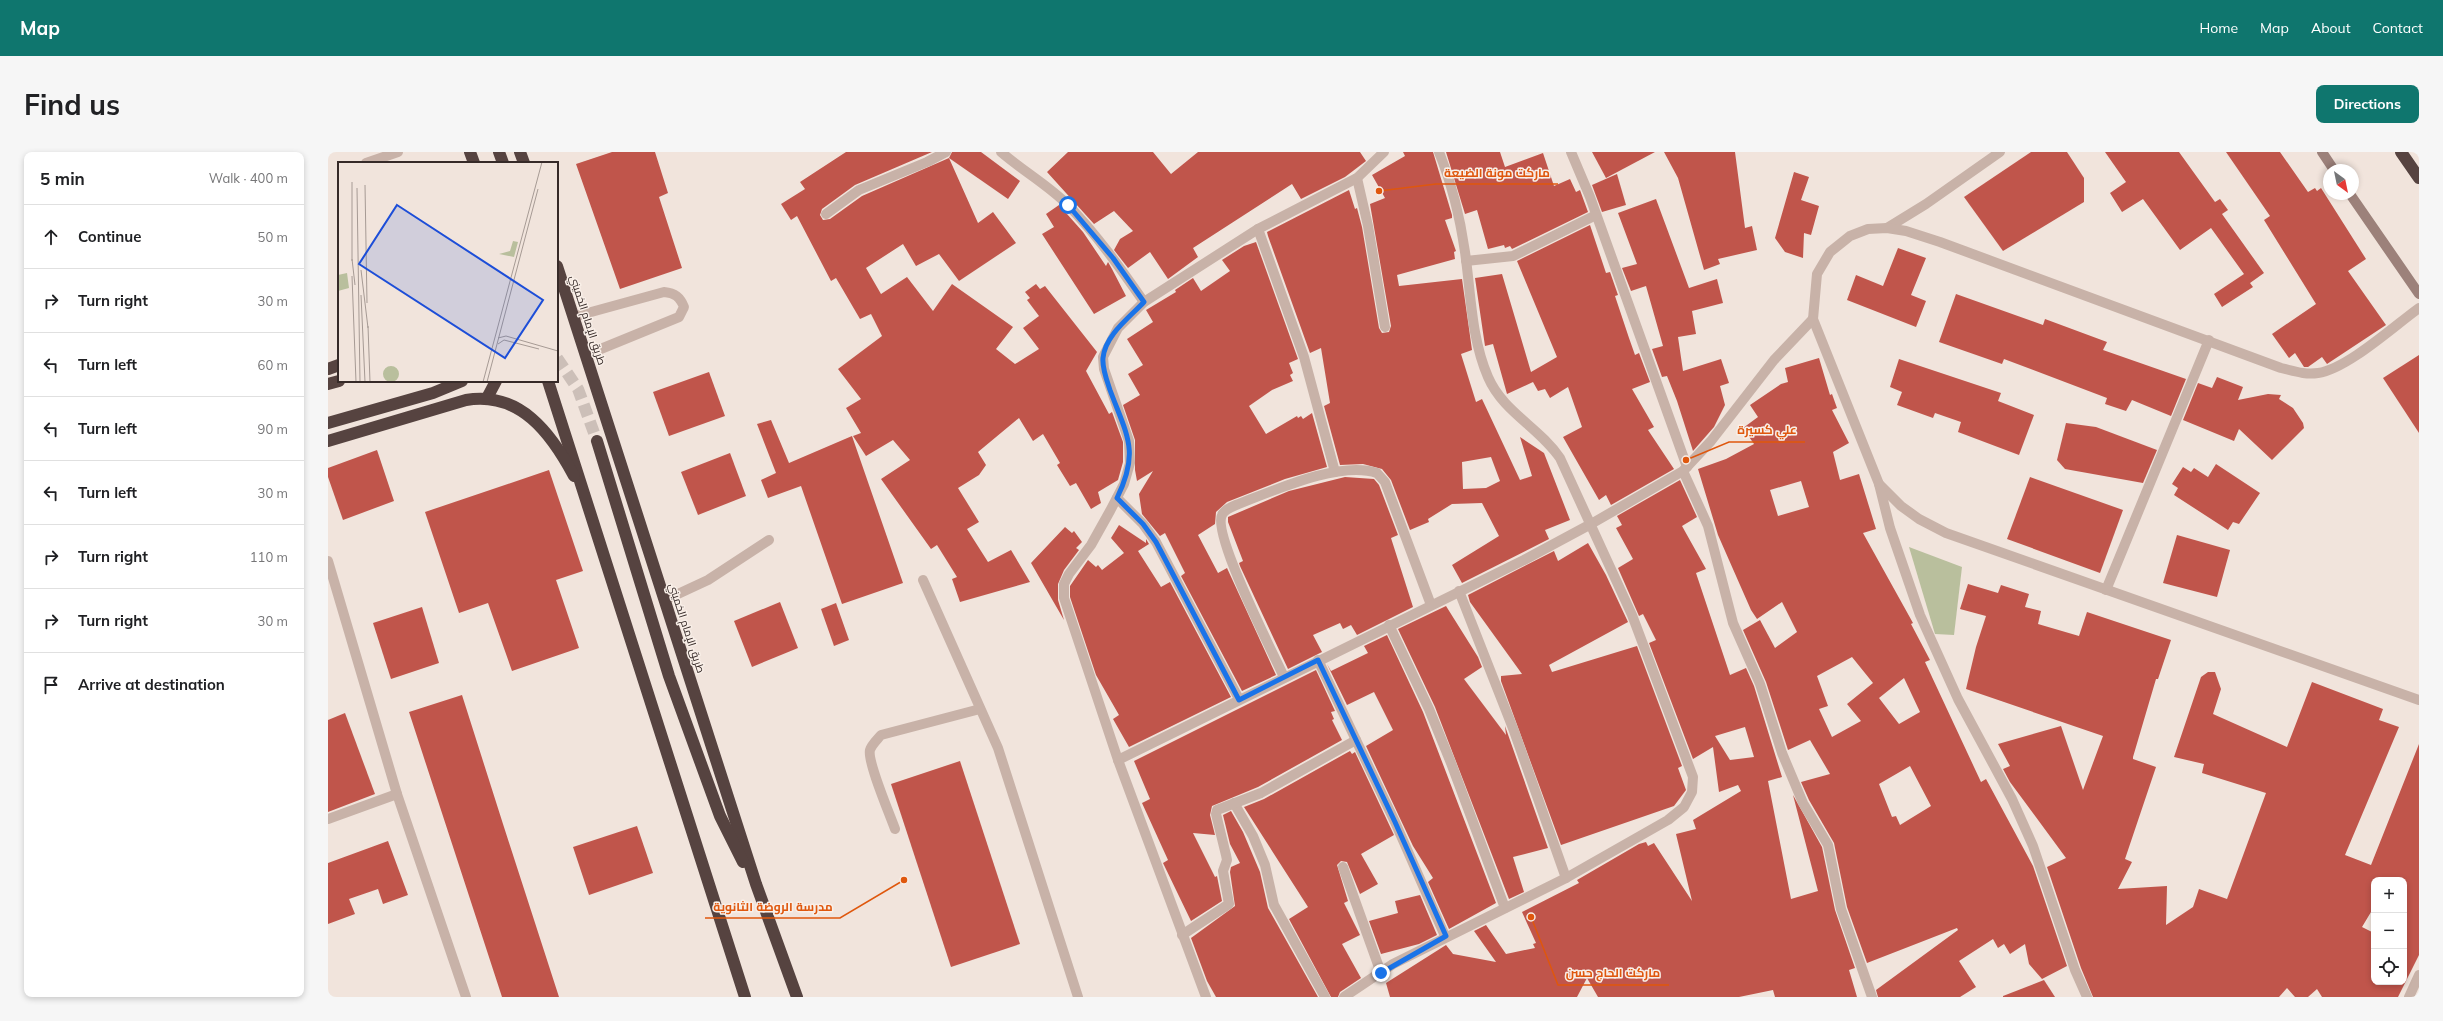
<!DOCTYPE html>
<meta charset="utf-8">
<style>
:root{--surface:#fff;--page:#f6f6f6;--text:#202124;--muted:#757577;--line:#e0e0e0;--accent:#0f766e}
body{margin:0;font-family:Mulish,Cairo,sans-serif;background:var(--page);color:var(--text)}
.controls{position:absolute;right:12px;bottom:12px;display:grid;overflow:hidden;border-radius:8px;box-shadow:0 2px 6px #0003}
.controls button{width:36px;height:36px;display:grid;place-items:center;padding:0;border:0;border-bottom:1px solid var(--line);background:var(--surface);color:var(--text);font:20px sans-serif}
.compass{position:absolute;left:1995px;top:12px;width:36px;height:36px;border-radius:50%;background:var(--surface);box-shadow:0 2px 6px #0003;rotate:147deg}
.stop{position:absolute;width:12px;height:12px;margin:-9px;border:3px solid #1a73e8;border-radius:50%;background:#fff}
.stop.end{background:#1a73e8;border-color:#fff;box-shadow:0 1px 4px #0008}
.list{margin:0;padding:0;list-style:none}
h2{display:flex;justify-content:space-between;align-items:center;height:52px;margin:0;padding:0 16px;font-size:17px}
h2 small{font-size:13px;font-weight:400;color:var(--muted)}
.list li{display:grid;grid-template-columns:26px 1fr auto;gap:12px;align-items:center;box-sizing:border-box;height:64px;padding:0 16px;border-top:1px solid var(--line)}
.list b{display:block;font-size:15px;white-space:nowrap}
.list em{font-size:13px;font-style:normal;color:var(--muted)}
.icon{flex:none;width:22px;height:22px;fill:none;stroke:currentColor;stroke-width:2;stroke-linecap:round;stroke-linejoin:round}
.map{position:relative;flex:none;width:2091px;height:845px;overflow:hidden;border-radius:8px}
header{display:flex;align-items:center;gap:24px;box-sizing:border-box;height:56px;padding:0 20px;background:var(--accent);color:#fff}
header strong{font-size:19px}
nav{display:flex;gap:22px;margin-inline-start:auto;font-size:14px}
.intro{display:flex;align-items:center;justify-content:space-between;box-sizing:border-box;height:96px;padding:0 24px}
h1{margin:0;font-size:28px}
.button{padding:10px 18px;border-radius:8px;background:var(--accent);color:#fff;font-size:14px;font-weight:700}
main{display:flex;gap:24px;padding:0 24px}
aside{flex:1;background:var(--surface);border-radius:8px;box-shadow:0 2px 6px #0003}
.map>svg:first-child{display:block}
.green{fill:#b9bf9d}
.building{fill:#c0554b;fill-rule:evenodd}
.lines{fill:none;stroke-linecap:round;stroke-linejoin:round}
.highway-tunnel{stroke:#ccbfb8;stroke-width:12;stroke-dasharray:12 6;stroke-linecap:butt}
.lane{stroke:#c8b2a8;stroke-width:10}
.street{stroke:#c8b2a8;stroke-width:10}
.secondary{stroke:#9c817a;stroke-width:10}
.highway{stroke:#564340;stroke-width:12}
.route{stroke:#1a73e8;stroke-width:5}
.labels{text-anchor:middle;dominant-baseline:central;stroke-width:3;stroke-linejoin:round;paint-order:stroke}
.street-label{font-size:11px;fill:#362a28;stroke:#f9efe8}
.inset-road{fill:none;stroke:#a69a94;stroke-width:1}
.view{fill:#1d4ed8;fill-opacity:0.15;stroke:#1d4ed8;stroke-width:2}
.inset-edge{fill:none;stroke:#362a28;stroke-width:2}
.leader{fill:none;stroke:#df570d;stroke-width:1.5}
.callout-dot{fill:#df570d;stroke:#f9efe8;stroke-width:1.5}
.callout-label{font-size:12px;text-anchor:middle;font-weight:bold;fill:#df570d;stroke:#f9efe8;stroke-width:3;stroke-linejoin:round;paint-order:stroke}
</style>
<header>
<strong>Map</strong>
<nav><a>Home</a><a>Map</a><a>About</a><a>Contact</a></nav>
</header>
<div class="intro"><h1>Find us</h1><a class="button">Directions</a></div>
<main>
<aside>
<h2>5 min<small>Walk · 400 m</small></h2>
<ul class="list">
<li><svg class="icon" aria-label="ahead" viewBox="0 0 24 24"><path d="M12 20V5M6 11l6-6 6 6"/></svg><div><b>Continue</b></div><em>50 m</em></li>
<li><svg class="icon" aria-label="right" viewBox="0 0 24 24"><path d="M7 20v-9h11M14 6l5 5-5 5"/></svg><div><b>Turn right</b></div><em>30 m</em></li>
<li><svg class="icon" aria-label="left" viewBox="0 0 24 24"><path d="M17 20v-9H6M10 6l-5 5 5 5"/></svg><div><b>Turn left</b></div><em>60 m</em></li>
<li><svg class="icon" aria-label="left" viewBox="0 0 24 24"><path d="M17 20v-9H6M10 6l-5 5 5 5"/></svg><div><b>Turn left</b></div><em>90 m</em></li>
<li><svg class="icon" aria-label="left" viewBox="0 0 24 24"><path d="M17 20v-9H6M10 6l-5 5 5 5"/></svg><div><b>Turn left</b></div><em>30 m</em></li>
<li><svg class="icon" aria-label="right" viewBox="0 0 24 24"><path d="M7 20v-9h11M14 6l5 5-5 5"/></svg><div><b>Turn right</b></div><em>110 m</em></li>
<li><svg class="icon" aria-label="right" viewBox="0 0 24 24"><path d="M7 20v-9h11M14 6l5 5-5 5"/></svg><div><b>Turn right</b></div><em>30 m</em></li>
<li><svg class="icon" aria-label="arrive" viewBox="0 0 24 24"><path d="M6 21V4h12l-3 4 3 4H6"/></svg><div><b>Arrive at destination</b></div></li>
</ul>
</aside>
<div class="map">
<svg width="2091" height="845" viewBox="0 0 2091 845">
<rect width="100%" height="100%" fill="#f1e4dc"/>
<polygon class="green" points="1581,395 1634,415 1626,483 1607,482"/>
<g class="building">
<polygon points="284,0 327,0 340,41 331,45 354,116 292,137 248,12"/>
<polygon points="518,0 604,0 527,33 494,57 492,63 495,68 502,67 534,44 621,6 650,71 665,60 688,91 631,129 611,102 588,114 575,92 538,116 553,142 579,125 605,159 624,132 685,175 668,197 687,212 711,197 695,176 711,164 699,148 702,146 697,140 708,132 712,137 717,134 769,200 758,219 781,262 784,260 795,290 795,310 790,328 770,340 773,351 763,357 748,331 742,334 729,313 732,311 715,282 705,289 691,266 650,300 658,313 651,323 630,336 651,370 639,377 660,410 683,398 702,430 632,450 624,427 629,425 609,393 603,397 553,327 582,308 565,288 538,304 525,284 533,281 518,256 533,247 510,217 554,184 543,162 532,167 508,126 503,129 469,64 463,68 453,52 477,37 472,30"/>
<polygon points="624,0 653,0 692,29 680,47 621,6"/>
<polygon points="740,0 825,0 843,22 870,0 1032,0 1038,9 1017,25 973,47 964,32 865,96 870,105 840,127 822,100 800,116 786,98 792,87 805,79 786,59 766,72 719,20"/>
<path d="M 1075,0 L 1105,0 L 1124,63 L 1124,66 L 1117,68 L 1128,99 L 1126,100 L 1127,107 L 1069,123 L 1071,134 L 1134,127 L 1144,198 L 1133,202 L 1148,250 L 1154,247 L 1192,328 L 1204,324 L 1192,285 L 1216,301 L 1242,368 L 1217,378 L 1221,387 L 1134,431 L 1124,413 L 1171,384 L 1154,351 L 1124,352 L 1100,367 L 1101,370 L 1082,378 L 1063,328 L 1054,317 L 1035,312 L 1012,313 L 996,254 L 1002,251 L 993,196 L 982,201 L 940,84 L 939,80 L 1021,38 L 1027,57 L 1029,56 L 1034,75 L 1051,176 L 1054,181 L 1061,180 L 1063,174 L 1042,52 L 1057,46 L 1044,23 L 1077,4 ZM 1163,305 L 1172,329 L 1158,336 L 1135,337 L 1134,310 Z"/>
<polygon points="1118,0 1172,0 1177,15 1215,1 1226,34 1242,27 1248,40 1252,38 1260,60 1184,97 1182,94 1177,96 1176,93 1160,97 1149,58 1137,62"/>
<polygon points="1264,0 1327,0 1278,26"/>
<polygon points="1336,0 1407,0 1417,76 1424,74 1429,98 1390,107 1392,112 1376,118 1350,26"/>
<polygon points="1703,0 1739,0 1756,26 1756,50 1675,99 1636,45"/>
<polygon points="1777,0 1851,0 1887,50 1892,47 1900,58 1894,62 1936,121 1922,131 1925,135 1894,155 1886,142 1916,122 1883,76 1852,98 1815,47 1794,60 1782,41 1798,30"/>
<polygon points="1898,0 1952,0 1980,40 1987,36 1989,39 1993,36 2038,107 2020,119 2058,173 1999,212 1994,205 1980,215 1976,215 1967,201 1961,206 1944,182 1988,152 1936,68 1942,64"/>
<polygon points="1466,20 1481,25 1473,48 1491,54 1483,83 1476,81 1475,106 1457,100 1447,86"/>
<polygon points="1289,22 1298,53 1274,60 1264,33"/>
<polygon points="1328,47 1361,136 1389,127 1395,151 1364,159 1368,182 1350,185 1355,219 1393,207 1401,231 1392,234 1397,253 1386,275 1365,299 1349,249 1339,224 1334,225 1324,197 1335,194 1318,134 1303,139 1294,116 1309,112 1290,61"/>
<polygon points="731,53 755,80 778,114 780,110 784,117 798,144 766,162 714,82 726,75 718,62"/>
<polygon points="1262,73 1278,121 1282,120 1290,143 1287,144 1301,186 1307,203 1311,201 1322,230 1304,237 1326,275 1320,278 1346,317 1283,353 1278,343 1271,348 1235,285 1254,275 1240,235 1222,246 1217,237 1210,239 1205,230 1179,242 1165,192 1157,194 1147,126 1174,122 1203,220 1229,205 1189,109"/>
<polygon points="928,90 970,207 961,211 965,221 962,223 965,229 944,238 921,254 938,282 969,264 970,266 973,264 975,267 984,261 999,315 957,327 899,350 888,360 887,372 870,383 890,421 899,416 948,523 914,539 853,424 857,421 837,381 832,384 814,362 811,342 825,319 809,329 807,318 807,288 795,253 812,243 800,222 815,213 799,187 825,170 818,158 848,140 847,138 865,126 873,139 902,119 894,108 916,94"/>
<polygon points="1570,96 1598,106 1583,143 1598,149 1588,175 1519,148 1528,123 1555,134"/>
<polygon points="1628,142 1715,173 1717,167 1779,190 1775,198 1858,227 1843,264 1804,248 1798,259 1777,252 1779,246 1676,207 1674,212 1611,190"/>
<polygon points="2091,203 2091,281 2055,226"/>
<path d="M 1491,206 L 1502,243 L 1504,242 L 1509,256 L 1504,258 L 1521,291 L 1505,300 L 1512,328 L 1531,322 L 1548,377 L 1535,381 L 1585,471 L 1583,472 L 1602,508 L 1597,510 L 1653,630 L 1658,627 L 1705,714 L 1739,814 L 1714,827 L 1701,812 L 1697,792 L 1682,802 L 1676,792 L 1670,796 L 1665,787 L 1631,809 L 1648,835 L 1632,845 L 1550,845 L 1548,838 L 1630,778 L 1629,776 L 1539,811 L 1519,755 L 1506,691 L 1481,648 L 1473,630 L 1502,622 L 1482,588 L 1460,598 L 1438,530 L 1415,478 L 1432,468 L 1447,496 L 1469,480 L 1454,450 L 1429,467 L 1423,458 L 1390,383 L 1370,317 L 1398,307 L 1426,292 L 1415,276 L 1430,265 L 1422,253 L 1453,232 L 1460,230 L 1457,216 ZM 1473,329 L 1481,355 L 1450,364 L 1442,338 ZM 1524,505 L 1545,531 L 1519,552 L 1533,569 L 1504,585 L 1491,557 L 1500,554 L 1489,524 ZM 1576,526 L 1592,560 L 1571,572 L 1551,546 ZM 1582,614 L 1603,654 L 1572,673 L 1568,664 L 1564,665 L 1551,632 Z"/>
<polygon points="1571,207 1673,241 1670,249 1706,263 1691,303 1630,280 1633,270 1607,261 1605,266 1569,253 1574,240 1562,235"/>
<polygon points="381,220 397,264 341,284 325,240"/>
<polygon points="1889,225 1915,235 1910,248 1940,242 1953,243 1951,247 1965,256 1975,271 1976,276 1944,308 1911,277 1906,289 1855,268 1870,231 1884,236"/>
<polygon points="443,268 461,311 524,284 575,431 514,452 473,334 440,346 433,328 448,321 429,272"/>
<polygon points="1738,271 1768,275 1829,298 1815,331 1737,317 1729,308"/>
<polygon points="49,298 66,349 15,368 0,325 0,316"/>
<polygon points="402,301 418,344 370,363 353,320"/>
<polygon points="1888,312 1932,341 1911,372 1905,370 1900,378 1846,343 1850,336 1844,332 1855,315 1863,320 1866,316 1880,325"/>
<polygon points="221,318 255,419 228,428 251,496 184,519 160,451 131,461 97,360"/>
<polygon points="1017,325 1046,327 1051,333 1070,383 1063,386 1085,455 1029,483 1023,473 1015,477 1012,471 985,483 994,500 960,517 912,414 911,411 915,409 900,370 900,365 961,339"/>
<polygon points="1702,325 1795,358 1772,421 1679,387"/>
<path d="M 1352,328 L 1369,365 L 1354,374 L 1378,417 L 1368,421 L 1402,523 L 1418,516 L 1426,534 L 1454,625 L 1440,629 L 1463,747 L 1490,739 L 1465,643 L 1494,695 L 1507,758 L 1527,816 L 1521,818 L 1529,845 L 1447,845 L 1445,838 L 1411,845 L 1270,845 L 1259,826 L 1249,845 L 1062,845 L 1058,831 L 1118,793 L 1125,802 L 1168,810 L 1146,779 L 1158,773 L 1178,802 L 1207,796 L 1205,792 L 1208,791 L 1194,760 L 1251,731 L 1249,728 L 1311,692 L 1318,690 L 1320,694 L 1326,691 L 1364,749 L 1348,682 L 1368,677 L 1365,668 L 1413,639 L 1410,633 L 1391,640 L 1385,595 L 1365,607 L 1321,491 L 1328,488 L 1315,462 L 1311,464 L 1290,416 L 1305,407 L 1288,376 L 1294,373 L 1289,364 ZM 1417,575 L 1426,605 L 1402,608 L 1387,584 Z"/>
<polygon points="791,373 818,391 818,387 821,392 810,399 833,435 842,430 903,545 801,595 785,567 791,563 768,523 742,445 742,434 760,408 768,415 770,413 774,418 796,401 783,386"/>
<polygon points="737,375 744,381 746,379 754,390 748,396 751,398 736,418 730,432 730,448 736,468 703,411"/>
<polygon points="1849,383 1902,398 1889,445 1835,431"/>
<polygon points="1260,391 1278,423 1300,470 1221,513 1224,520 1309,494 1354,614 1350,616 1358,638 1346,654 1233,693 1173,529 1173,524 1194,522 1142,450 1140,443 1226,399 1230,409"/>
<path d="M 1640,432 L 1670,441 L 1673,433 L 1701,442 L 1697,455 L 1713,459 L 1710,472 L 1751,484 L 1759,460 L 1843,488 L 1830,527 L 1828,527 L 1805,605 L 1805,607 L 1828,615 L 1797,707 L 1804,710 L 1790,737 L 1839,734 L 1838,773 L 1865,755 L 1871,737 L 1899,747 L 1938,641 L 1874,621 L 1876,612 L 1846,605 L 1873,525 L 1880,520 L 1887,520 L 1893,537 L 1885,562 L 1959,595 L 1984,530 L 2055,557 L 2051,568 L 2071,575 L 2017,703 L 2043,713 L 2091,592 L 2091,803 L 2070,845 L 1994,845 L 1989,837 L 1980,845 L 1967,845 L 1959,836 L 1951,845 L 1765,845 L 1753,816 L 1719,715 L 1738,706 L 1682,630 L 1675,617 L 1682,614 L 1670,592 L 1733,574 L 1755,638 L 1775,584 L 1638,537 L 1648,495 L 1658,464 L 1632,457 ZM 2046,728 L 2076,728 L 2076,830 L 2046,830 L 2046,781 L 2034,775 L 2046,755 Z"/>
<polygon points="452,450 470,496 424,515 406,469"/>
<polygon points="508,451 521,488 506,494 493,457"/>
<polygon points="1118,454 1150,505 1154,515 1136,527 1178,583 1177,574 1220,696 1185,705 1196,740 1181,747 1107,555 1070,477"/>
<polygon points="94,455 111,511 63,527 45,471"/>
<polygon points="1059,483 1095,560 1168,751 1121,777 1100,730 1105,726 1085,694 1038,594 1065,578 1046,540 1019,553 999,512 1003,519 1040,501 1036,494"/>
<polygon points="988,518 1007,559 1003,560 1006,567 1004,568 1014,588 930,635 884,654 882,663 887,683 865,681 887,725 889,724 894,749 863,769 835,711 840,708 814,651 822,647 806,609"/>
<polygon points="134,543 175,672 231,845 174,845 81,560"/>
<polygon points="17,561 47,642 0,660 0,568"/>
<polygon points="1022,599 1024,602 1027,600 1066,683 1033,702 1050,732 1032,742 1019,710 1013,709 1009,713 1020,749 1016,751 1032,783 1014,792 1033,826 1012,840 1010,845 1003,845 961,767 980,755 916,655 936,647"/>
<polygon points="632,609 692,792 623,815 563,632"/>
<polygon points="903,659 915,680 932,720 940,756 990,845 888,845 879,829 863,786 907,754 902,720 903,715 912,711 902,692 895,663"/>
<polygon points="309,674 325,721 261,743 245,695"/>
<polygon points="60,689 80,743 55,752 50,737 21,747 27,762 0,772 0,711"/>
<polygon points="1092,743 1109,783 1091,792 1053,802 1041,769 1070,761 1067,749"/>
<polygon points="1716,828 1727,845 1675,845 1675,844"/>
</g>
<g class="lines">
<polyline class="highway-tunnel" points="229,206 250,237 269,289"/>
<g class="lane">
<polyline points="38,11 70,0"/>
<path d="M 245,165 L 336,140 C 347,141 352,145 356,155 L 351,165 L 258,203"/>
<polyline points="595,428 670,596 750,845"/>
<polyline points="337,448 380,428 441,388"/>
<path d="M 567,677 C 562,663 539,609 542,598 C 544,592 549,588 553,583 L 652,557"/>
</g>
<g class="street">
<path d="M 673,0 C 695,19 720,33 740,53 C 769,83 793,117 816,150"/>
<polyline points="1243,0 1262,45 1359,315"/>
<polyline points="1029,26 1040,74 1057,175"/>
<polyline points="498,62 531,38 599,10 618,0"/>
<polyline points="1559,76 1598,52 1672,0"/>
<polyline points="930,77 976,205 1007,320"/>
<polyline points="1138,109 1185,104 1268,63"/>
<path d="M 2091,156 C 2066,174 2019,217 1990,221 C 1977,223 1966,219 1953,216 L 1612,90 L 1578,79 L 1559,76 L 1540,77 L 1522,84 L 1502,100 L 1489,122 L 1485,167 L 1551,332 L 1573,354 L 1591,367 L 1618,381 L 2091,548"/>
<polyline points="1355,319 1380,374 1405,471 1432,532 1454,601 1475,651 1500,693 1513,757 1544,845"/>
<polyline points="1551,332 1562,376 1592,463 1630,547 1684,647 1705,694 1747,818 1759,845"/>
<polyline points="789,346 815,372 828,390 911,547"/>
<polyline points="0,409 69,642 138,845"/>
<polyline points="1778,438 1881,188"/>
<polyline points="1131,439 1186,579 1238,726"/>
<polyline points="1061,473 1101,557 1123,611 1177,756"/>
<polyline points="990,508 1067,670 1117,784"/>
<path d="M 956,525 C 945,501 884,382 894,363 C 896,358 903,355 908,353 C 945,339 1012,308 1049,321 L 1057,330 L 1103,453"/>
<polyline points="790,608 1196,408 1263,372 1355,319 1383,289 1446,208 1485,167"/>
<polyline points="906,651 925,684 937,713 946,753 997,845"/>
<polyline points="0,667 69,642"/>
<polyline points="1015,715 1053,821"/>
<polyline points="854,783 901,752 895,719 899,708 898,703 888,662 889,658 933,641 1028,588"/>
<polyline points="878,845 790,608 736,446 736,432 741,422 763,393 782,359 796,332 802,311 801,289 776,217 775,205 790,176 816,150 930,77 1029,26 1056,0"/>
<path d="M 1016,845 L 1065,812 L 1238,726 L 1340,668 L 1356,655 L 1364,640 L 1365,625 L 1304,463 L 1232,306 C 1211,275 1175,260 1160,225 C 1143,186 1143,141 1137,100 C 1132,65 1124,32 1111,0"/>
<polyline points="2081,845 2091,823"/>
</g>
<g class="secondary">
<polyline points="1994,0 2006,18"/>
<polyline points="2022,42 2091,142"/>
</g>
<g class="highway">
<polyline points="142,0 146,11"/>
<polyline points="171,0 175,11"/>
<polyline points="192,0 196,11"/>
<polyline points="2073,0 2091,26"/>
<polyline points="229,114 428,732 469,845"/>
<polyline points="0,217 11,213"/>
<polyline points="220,229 417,845"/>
<polyline points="0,232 11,229"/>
<polyline points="159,246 168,229"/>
<polyline points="0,271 105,241 134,229"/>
<path d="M 0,289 L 138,248 C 192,239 223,281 246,324"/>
<polyline points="269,289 341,524 392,664 415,710"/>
</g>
</g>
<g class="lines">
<path class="route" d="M 740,53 L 785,106 L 816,150 C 802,165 777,183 775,206 C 774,216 779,229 782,238 C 799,284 812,299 789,346 L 815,372 L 828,390 L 911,548 L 990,508 L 1067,670 L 1118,784 L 1053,821"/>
</g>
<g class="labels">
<g class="street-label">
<text transform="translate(260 168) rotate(72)">طريق الإمام الخميني</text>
<text transform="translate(359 476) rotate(72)">طريق الإمام الخميني</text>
</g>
</g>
<g transform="translate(10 10)">
<rect width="220" height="220" fill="#f1e4dc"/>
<path d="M 175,79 L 180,80 L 176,95 L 161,92 L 172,89 ZM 9,111 L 11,126 L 0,129 L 0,113 ZM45 212a8 8 0 1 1 16 0a8 8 0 1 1-16 0Z" fill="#b9bf9d"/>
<path class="inset-road" d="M 14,20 L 14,99M 27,23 L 29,141M 19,26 L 22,220M 14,97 L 17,123M 23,108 L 30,166M 14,114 L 18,220M 23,133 L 27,220M 30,164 L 32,220M 160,176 L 168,174 L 220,189M 160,182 L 166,178 L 201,187M 145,220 L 204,0M 149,220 L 200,27"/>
<path class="view" d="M 59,43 L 205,138 L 167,196 L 21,102 Z"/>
<rect width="220" height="220" class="inset-edge"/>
</g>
<path class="leader" d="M1051 39L1108 32H1230M1358 308L1401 290H1477M576 728L512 766H377M1203 765L1230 833H1341"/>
<g class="callout-dot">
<circle cx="1051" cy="39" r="4"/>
<circle cx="1358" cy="308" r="4"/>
<circle cx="576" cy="728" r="4"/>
<circle cx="1203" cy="765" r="4"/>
</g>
<g class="callout-label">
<text x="1169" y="25">ماركت مونة الضيعة</text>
<text x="1439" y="282">علي كسيرة</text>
<text x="445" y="759">مدرسة الروضة الثانوية</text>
<text x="1285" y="825">ماركت الحاج حسن</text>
</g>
</svg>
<div class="controls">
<button>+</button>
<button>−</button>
<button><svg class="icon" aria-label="locate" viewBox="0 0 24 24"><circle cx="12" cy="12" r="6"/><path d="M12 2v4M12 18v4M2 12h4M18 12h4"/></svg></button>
</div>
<svg class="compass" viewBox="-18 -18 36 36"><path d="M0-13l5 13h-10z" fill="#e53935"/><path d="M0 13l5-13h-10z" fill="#757577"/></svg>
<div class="stop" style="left:740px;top:53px"></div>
<div class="stop end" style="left:1053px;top:821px"></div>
</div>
</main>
